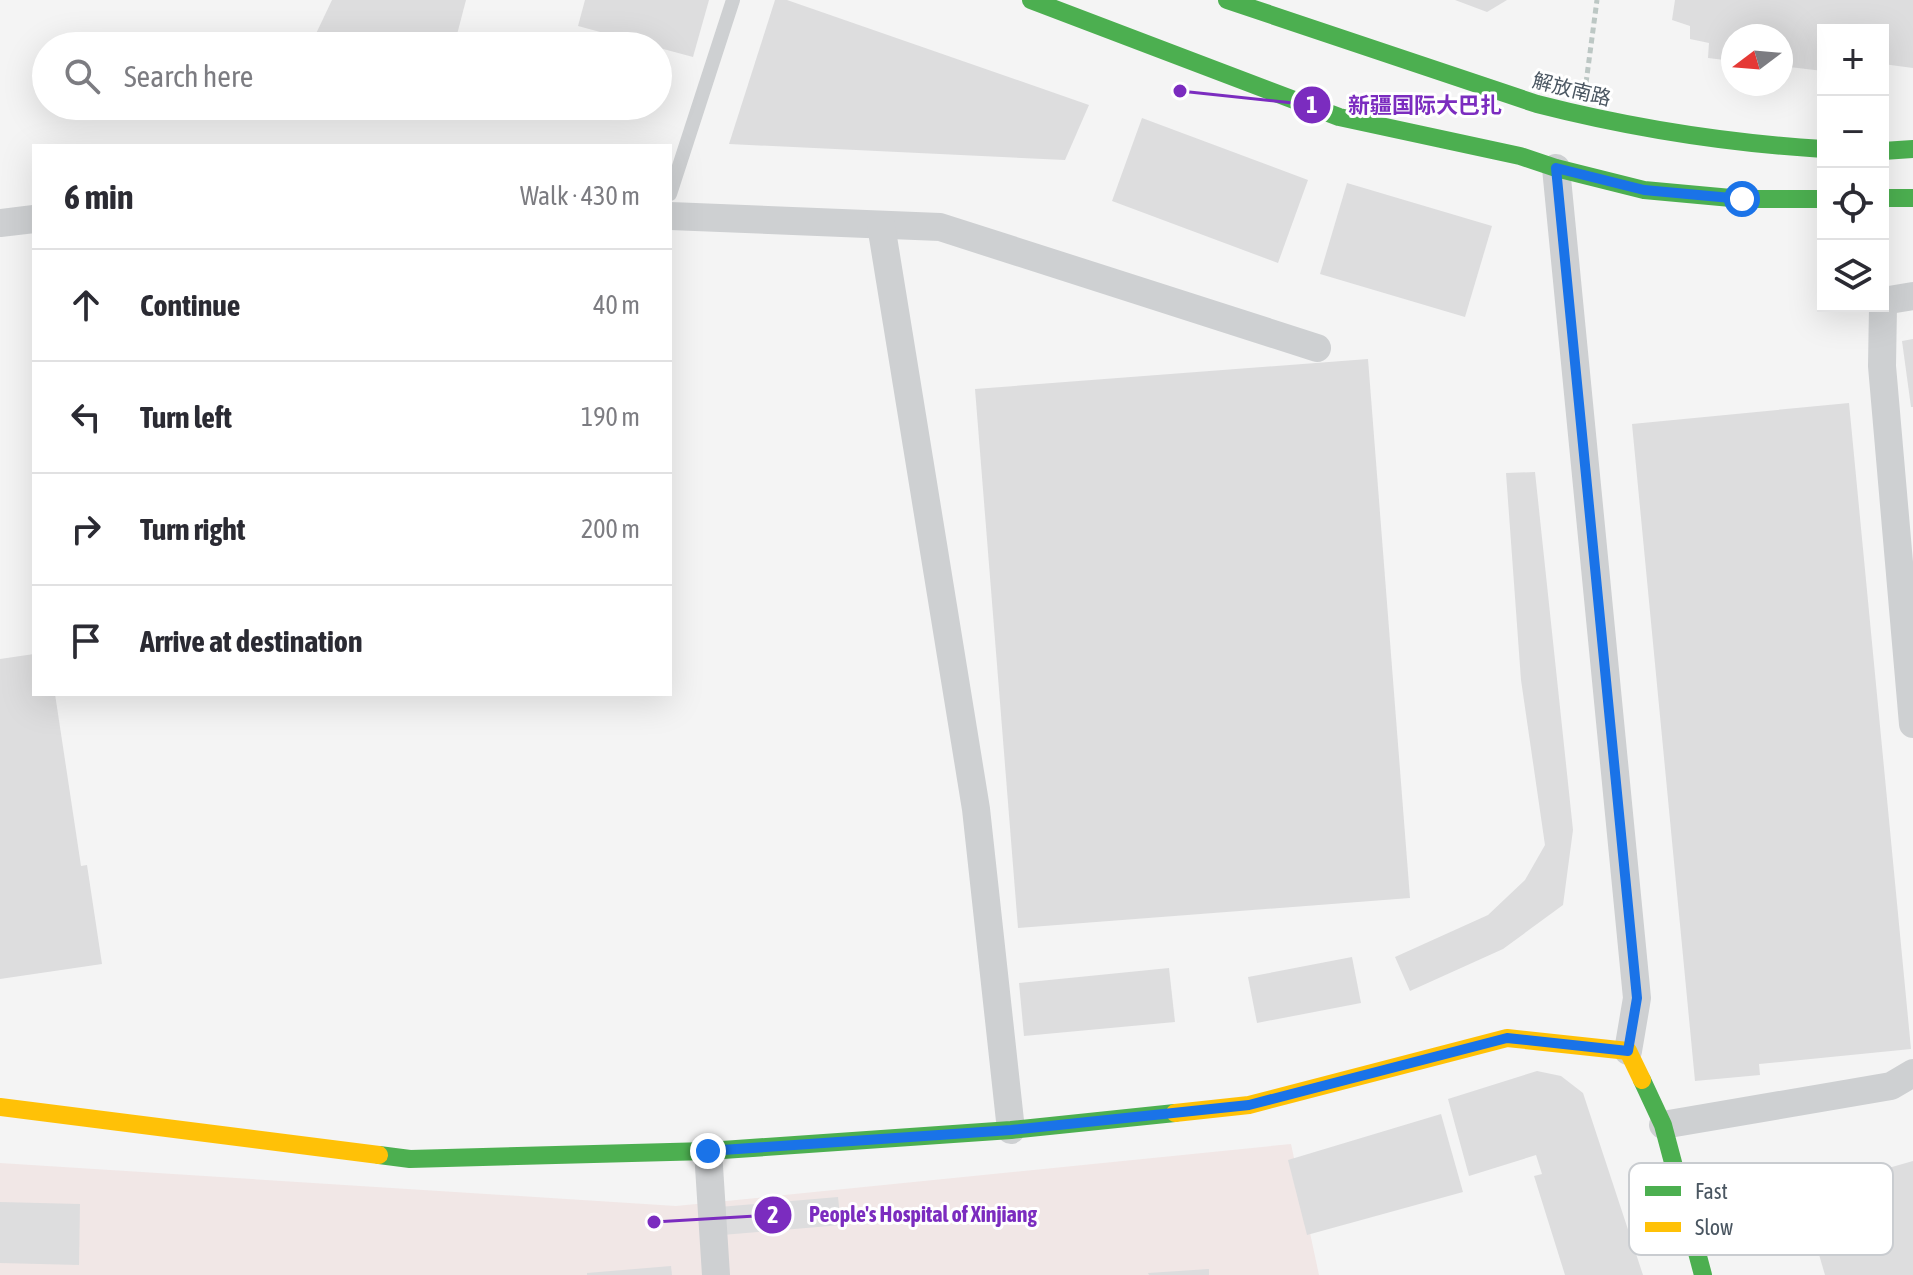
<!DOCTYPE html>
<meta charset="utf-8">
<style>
:root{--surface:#fff;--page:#f2f2f3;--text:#2b2b33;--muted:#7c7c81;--line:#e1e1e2}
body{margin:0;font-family:"Asap Condensed","Noto Sans SC",sans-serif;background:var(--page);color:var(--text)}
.controls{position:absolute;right:24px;top:24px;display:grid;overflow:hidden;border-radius:0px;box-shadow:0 8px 32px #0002}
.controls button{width:72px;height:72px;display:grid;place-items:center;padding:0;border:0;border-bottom:2px solid var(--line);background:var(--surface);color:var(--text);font:40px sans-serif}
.compass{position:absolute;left:1721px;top:24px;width:72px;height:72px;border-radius:50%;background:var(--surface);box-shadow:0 8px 32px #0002;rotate:254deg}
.stop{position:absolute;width:24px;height:24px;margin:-18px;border:6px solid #1a73e8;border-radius:50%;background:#fff}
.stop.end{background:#1a73e8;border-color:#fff;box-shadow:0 2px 8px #0008}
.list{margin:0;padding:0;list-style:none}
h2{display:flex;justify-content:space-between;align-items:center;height:104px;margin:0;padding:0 32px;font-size:34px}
h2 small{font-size:26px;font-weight:400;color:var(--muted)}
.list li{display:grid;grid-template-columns:52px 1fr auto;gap:24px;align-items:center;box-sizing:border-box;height:112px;padding:0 32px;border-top:2px solid var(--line)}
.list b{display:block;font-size:30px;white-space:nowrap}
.list em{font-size:26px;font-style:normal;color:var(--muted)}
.icon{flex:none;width:44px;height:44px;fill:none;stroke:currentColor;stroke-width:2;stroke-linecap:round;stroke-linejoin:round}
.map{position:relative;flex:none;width:1913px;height:1275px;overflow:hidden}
.search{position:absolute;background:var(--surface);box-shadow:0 8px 32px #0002;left:32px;top:32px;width:640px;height:88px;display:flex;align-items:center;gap:20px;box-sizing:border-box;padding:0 28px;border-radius:44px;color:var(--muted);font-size:30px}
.panel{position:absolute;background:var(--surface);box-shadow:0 8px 32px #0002;left:32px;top:144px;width:640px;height:552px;border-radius:0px}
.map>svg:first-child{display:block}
.medical{fill:#f1e7e6}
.building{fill:#ddddde}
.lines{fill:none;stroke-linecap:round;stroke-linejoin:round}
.path{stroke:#bcc7c4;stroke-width:5;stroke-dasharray:6 4;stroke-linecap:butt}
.lane{stroke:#ced0d2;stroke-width:14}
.street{stroke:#ced0d2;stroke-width:28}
.fast{stroke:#4caf50;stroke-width:18}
.slow{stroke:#ffc107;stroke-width:18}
.route{stroke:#1a73e8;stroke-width:10}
.labels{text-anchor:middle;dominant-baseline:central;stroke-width:6;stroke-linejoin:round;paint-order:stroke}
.street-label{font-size:20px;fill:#4a5661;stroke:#fff}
.key{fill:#fff;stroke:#c9ccd0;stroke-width:2}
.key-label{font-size:22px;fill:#4a5661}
.leader{fill:none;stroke:#7b2cbf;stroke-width:3}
.callout-dot{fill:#7b2cbf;stroke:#fff;stroke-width:3}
.mark-label{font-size:24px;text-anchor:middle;font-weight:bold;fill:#fff}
.callout-label{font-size:22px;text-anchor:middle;font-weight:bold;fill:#7b2cbf;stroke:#fff;stroke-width:6;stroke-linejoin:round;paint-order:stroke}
</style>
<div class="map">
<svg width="1913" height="1275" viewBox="0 0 1913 1275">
<rect width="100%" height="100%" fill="#f4f4f4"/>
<polygon class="medical" points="1291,1144 1319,1275 0,1275 0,1163 676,1206"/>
<g class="building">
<polygon points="332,0 466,0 454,46 344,46 313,40"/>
<polygon points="585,0 709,0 693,57 578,26"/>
<polygon points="775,0 787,0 1089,105 1065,160 729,144"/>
<polygon points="1455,0 1507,0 1487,12"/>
<polygon points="1675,0 1913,0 1913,68 1883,64 1883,30 1823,30 1823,71 1781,66 1781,36 1733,36 1733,61 1708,58 1709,43 1690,39 1690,26 1672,20"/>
<polygon points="1142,118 1308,180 1278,263 1112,201"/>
<polygon points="1347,183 1492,226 1465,317 1320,274"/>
<polygon points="1913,339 1913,407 1911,407 1902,341"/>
<polygon points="1368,359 1410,898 1018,928 975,389"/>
<polygon points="1849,403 1911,1049 1759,1064 1760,1075 1695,1081 1632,424"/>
<polygon points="1535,472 1573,830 1563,905 1503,949 1410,991 1395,957 1488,915 1525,880 1545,845 1521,680 1506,473"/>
<polygon points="34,654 34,694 55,694 81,866 87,865 102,964 0,979 0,659"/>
<polygon points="1352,957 1361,1003 1257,1023 1248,977"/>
<polygon points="1169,968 1175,1022 1024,1036 1019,983"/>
<polygon points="1537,1071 1561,1076 1583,1093 1643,1275 1565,1275 1534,1176 1542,1174 1536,1155 1469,1176 1448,1099"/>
<polygon points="1441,1114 1463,1192 1307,1235 1288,1160"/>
<polygon points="1913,1161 1913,1275 1825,1275 1801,1193"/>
<polygon points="838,1197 841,1225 722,1235 719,1207"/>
<polygon points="0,1202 80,1204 79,1265 0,1263"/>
<polygon points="671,1266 672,1275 587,1275 587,1273"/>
<polygon points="1209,1269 1209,1275 1149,1275 1148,1273"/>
</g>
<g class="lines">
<polyline class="path" points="1586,83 1597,0"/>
<polyline class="lane" points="670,194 733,0"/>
<g class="street">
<polyline points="1556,168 1637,998 1628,1051"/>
<polyline points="670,216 940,227 1317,348"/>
<polyline points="0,223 34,219"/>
<polyline points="881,225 976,809 1011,1130"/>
<polyline points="1883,301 1913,296"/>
<polyline points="1883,306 1882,366 1913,724"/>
<polyline points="1663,1125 1891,1086 1913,1073"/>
<polyline points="708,1151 716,1275"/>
</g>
<g class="fast">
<polyline points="1031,0 1339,117 1520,156 1556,168 1644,190 1742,199 1823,199"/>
<path d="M 1227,0 L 1537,104 C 1631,128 1726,143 1823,149"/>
<polyline points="1883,151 1913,149"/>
<polyline points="1883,198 1913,198"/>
<polyline points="1642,1080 1663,1125 1703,1275"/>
<polyline points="379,1155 410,1159 708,1151 1011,1130 1175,1113"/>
</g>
<g class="slow">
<polyline points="0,1107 379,1155"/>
<polyline points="1175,1113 1249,1105 1507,1038 1628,1051 1642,1080"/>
</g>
</g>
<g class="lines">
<polyline class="route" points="708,1151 1011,1130 1249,1105 1507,1038 1628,1051 1637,998 1556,168 1644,190 1742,199"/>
</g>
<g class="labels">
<g class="street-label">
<text transform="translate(1572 89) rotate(14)">解放南路</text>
</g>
</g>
<rect x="1629" y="1163" width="264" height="92" rx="12" class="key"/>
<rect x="1645" y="1186" width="36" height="10" fill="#4caf50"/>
<rect x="1645" y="1222" width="36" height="10" fill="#ffc107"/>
<g class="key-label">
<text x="1695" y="1199">Fast</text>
<text x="1695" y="1235">Slow</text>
</g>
<path class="leader" d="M1180 91L1312 105M654 1222L773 1215"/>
<g class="callout-dot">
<circle cx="1180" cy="91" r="8"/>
<circle cx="654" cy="1222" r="8"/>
<circle cx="1312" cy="105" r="20"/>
<circle cx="773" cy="1215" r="20"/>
</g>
<g class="mark-label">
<text x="1312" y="113">1</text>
<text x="773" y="1223">2</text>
</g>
<g class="callout-label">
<text x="1425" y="113">新疆国际大巴扎</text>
<text x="923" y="1222">People's Hospital of Xinjiang</text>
</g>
</svg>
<div class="controls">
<button>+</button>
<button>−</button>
<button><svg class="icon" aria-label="locate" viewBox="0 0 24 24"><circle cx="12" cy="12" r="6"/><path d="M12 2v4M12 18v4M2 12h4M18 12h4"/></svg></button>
<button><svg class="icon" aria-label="layers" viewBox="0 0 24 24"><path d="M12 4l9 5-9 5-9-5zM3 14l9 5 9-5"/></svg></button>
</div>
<svg class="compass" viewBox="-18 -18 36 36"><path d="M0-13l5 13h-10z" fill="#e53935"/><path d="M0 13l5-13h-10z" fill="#7c7c81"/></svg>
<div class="stop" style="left:1742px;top:199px"></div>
<div class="stop end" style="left:708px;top:1151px"></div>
<div class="search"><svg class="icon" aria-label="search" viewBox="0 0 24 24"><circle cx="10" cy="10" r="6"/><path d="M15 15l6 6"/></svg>Search here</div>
<section class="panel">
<h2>6 min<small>Walk · 430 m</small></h2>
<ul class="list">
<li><svg class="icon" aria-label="ahead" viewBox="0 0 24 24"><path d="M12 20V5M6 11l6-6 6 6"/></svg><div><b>Continue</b></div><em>40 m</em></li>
<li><svg class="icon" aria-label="left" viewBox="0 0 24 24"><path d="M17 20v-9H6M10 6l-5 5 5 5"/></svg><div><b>Turn left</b></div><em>190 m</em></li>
<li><svg class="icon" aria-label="right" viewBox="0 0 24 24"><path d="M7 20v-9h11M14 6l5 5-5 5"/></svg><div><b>Turn right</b></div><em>200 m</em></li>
<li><svg class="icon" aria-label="arrive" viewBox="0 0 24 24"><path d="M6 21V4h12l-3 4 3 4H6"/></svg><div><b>Arrive at destination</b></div></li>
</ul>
</section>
</div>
